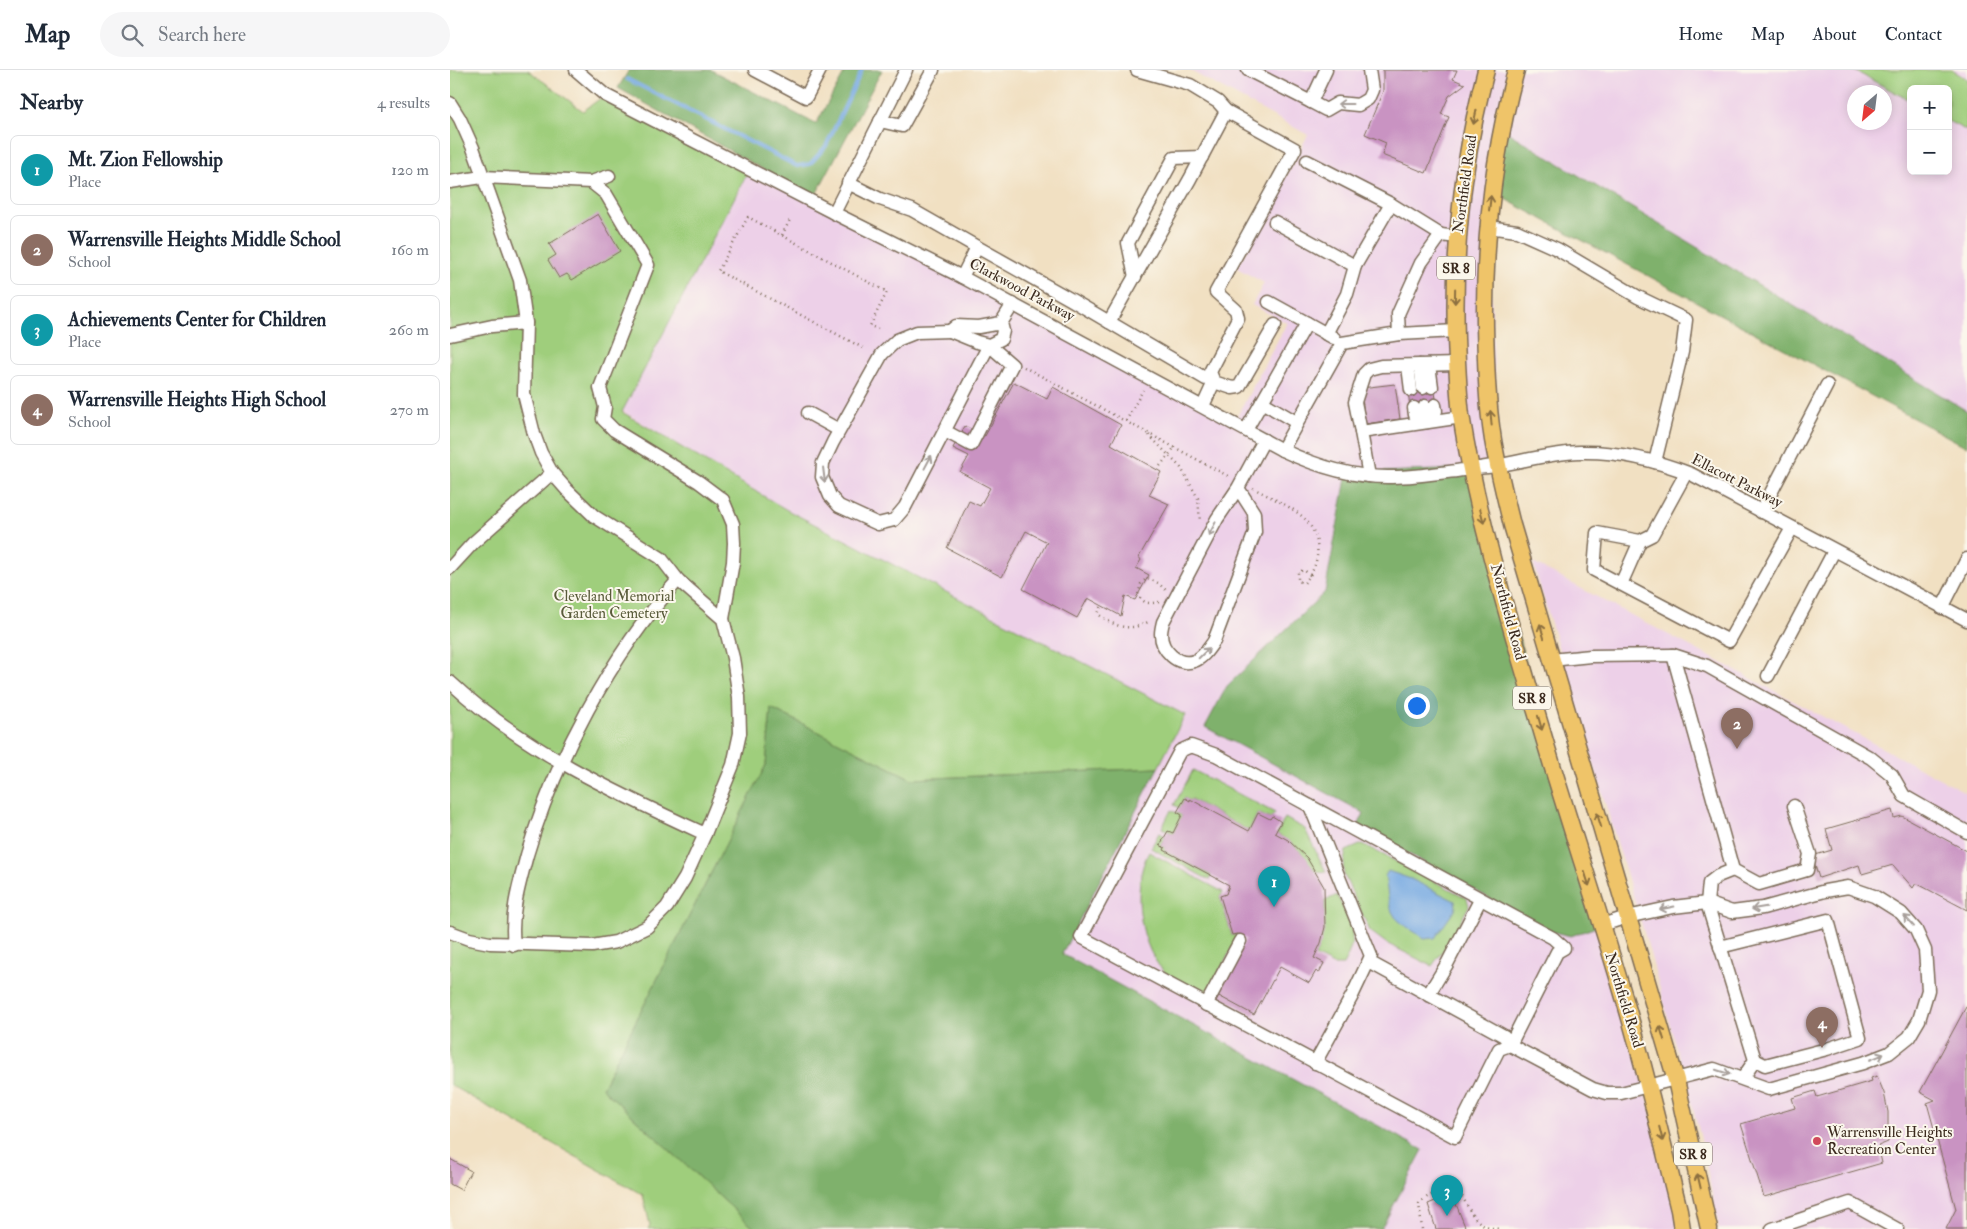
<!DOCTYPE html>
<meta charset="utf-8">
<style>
:root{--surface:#fff;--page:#f6f6f7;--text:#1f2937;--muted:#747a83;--line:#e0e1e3;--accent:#2563eb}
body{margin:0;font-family:"IM FELL Double Pica",serif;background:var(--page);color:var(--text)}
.controls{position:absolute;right:15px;top:15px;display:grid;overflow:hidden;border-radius:8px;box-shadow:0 2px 12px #0003}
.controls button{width:45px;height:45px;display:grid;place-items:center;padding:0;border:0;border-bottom:1px solid var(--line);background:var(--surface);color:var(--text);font:25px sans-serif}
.compass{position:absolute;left:1397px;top:15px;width:45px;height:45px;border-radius:50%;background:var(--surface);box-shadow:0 2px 12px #0003;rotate:208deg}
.you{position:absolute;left:966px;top:635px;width:18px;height:18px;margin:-12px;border:4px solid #fff;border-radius:50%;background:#1a73e8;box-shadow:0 0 0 8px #1a73e833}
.badge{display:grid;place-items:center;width:32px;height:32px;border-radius:50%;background:var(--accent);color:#fff;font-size:16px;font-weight:700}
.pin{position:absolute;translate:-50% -41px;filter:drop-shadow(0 1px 2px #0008)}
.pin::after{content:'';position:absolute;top:26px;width:18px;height:15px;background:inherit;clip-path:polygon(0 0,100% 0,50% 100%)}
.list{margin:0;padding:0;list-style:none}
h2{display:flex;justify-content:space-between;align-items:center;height:65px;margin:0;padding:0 20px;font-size:21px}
h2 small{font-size:16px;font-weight:400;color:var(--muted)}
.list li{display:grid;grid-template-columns:32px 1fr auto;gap:15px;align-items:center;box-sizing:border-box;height:70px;margin:0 10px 10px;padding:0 10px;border:1px solid var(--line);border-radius:8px}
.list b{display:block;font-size:19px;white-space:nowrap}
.list p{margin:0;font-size:16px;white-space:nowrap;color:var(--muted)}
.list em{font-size:16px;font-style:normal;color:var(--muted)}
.icon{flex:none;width:28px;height:28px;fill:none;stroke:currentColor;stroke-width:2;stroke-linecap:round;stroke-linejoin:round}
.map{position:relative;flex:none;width:1517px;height:1159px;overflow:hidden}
header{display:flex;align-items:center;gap:30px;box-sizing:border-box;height:70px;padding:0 25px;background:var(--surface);border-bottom:1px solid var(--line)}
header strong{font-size:24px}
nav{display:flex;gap:28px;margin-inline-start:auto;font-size:18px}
.search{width:350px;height:45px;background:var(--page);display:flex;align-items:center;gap:12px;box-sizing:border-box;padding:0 18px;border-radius:28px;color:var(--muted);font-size:19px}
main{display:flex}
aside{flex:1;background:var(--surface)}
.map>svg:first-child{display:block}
.built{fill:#edd0e8;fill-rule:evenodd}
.green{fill:#9fce7c;stroke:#6d7c4d}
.forest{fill:#7fb16c;stroke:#5d6e45}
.water{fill:#76a9e2;stroke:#586a80}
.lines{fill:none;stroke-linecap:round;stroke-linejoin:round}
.stream{stroke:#76a9e2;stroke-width:4}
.building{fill:#c993c2}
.minor-casing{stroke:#7b6a57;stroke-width:15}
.major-casing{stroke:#7b6a57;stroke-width:19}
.path{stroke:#7b6a57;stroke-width:2.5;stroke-dasharray:1 4;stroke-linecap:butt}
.minor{stroke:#fff;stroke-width:12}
.major{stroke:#efc469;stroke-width:16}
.oneway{stroke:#a79f9a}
.oneway2{stroke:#8c6f40}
.poi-dot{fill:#d1495b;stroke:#fbf7ec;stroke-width:2}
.labels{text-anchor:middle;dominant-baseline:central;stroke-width:4;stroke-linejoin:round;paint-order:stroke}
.shield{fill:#fbf7ec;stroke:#75685c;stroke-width:1}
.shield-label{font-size:14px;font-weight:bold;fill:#3b2a1e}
.street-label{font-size:15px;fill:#3b2a1e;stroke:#fbf7ec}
.park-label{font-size:15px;fill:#595b3a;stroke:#fbf7ec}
.poi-label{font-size:15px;fill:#3b2a1e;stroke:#fbf7ec;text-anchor:start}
</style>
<header>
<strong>Map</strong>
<div class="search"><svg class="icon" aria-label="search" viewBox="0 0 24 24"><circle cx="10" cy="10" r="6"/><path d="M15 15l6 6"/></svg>Search here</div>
<nav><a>Home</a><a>Map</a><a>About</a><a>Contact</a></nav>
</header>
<main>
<aside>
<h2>Nearby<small>4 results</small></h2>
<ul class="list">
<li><span class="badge" style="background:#0f9aa8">1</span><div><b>Mt. Zion Fellowship</b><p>Place</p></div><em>120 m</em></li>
<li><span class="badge" style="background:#8d6e63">2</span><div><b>Warrensville Heights Middle School</b><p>School</p></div><em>160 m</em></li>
<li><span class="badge" style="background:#0f9aa8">3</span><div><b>Achievements Center for Children</b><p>Place</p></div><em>260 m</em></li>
<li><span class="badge" style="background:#8d6e63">4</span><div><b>Warrensville Heights High School</b><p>School</p></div><em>270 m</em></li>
</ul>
</aside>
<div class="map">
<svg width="1517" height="1159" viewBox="0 0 1517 1159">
<rect width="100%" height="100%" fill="#fbf7ec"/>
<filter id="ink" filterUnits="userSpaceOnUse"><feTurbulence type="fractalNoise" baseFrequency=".02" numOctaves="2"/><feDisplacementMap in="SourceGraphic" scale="10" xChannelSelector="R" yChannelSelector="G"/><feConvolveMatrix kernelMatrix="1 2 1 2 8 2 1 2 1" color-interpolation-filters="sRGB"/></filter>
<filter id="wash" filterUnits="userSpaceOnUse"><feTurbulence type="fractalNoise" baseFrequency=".0096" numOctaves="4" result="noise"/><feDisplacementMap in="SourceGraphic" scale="20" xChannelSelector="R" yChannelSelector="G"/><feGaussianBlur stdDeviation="1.12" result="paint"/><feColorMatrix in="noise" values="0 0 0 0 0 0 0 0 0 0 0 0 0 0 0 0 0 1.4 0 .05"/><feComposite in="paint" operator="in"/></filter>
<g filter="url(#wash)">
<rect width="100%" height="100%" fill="#f1e0c2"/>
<g class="built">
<path d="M 739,0 L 1517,0 L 1517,341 L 1053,59 L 1038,149 L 1048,396 L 1020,399 L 897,403 L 875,522 L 777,616 L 755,656 L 914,743 L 908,756 L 1152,855 L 1232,1159 L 931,1159 L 972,1080 L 612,884 L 735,645 L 337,440 L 172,341 L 299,100 L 784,352 L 837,253 L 802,235 L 814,213 L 787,198 L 858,65 ZM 1461,19 L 1498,19 L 1498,101 L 1461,101 ZM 1404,22 L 1434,22 L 1434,52 L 1404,52 Z"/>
<polygon points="1083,493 1517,723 1517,1159 1269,1159 1251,1068 1197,872"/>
</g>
<g class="green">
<polygon points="0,0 78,0 133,41 155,25 299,100 172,342 337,440 735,645 708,698 462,709 321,638 316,695 152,1018 305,1159 198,1159 200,1155 193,1125 0,1015"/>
<polygon points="1403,0 1502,0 1517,9 1517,61 1498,51 1498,19 1461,19 1461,31"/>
<polygon points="743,700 825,743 820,749 808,743 799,761 741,729 740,731 734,728 730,738 724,735"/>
<polygon points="721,740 732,746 723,763 712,758"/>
<path d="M 835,748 L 855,759 L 876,802 L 865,801 C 855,785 844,773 827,764 Z"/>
<polygon points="709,763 715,766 710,775 715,778 714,781 761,805 759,810 701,778"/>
<polygon points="912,774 1017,828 1019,836 997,875 982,896 936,873 920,861 894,805 893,797 896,781"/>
<path d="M 699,782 L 773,822 L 770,827 L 782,865 L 789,865 L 757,925 C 744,920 729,915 719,906 C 689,883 680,814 699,782 Z"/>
<path d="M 887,825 C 901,855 910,864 893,895 L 883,895 L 865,886 C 873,868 875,851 875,831 Z"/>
</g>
<g class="forest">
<polygon points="179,0 261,0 366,54 396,0 432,0 364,128 168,18"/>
<polygon points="1052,59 1517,341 1517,377 1042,122"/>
<polygon points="1020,399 1152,855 1121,866 1099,861 908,756 914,743 755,657 777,616 875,522 897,403"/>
<polygon points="321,638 462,709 708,698 612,884 973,1080 931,1159 305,1159 152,1018 316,695"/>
</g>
<path class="water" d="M 938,801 L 961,809 L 1005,831 L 1006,837 L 1004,841 L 985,868 L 974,869 C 966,862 957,858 949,851 C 937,841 938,821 935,806 Z"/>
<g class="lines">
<polyline class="stream" points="177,9 347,96 360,94 376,76 412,0"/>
</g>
<g id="blocks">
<g class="building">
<polygon points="933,0 1007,0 1003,9 1015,14 999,26 991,44 999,47 976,103 932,85 936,73 915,64 933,21"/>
<polygon points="148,144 170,181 122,210 117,204 109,208 98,190 106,185 99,174"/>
<polygon points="564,312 597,329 603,317 671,355 661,374 711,402 699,425 719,434 689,487 691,490 686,498 699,505 685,530 675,526 671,546 638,528 627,548 573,519 597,472 576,461 552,507 497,478 519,431 530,436 540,418 510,402 519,386 503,378 515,356 535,366"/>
<polygon points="945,314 950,349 915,354 911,318"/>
<polygon points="984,317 987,334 960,338 958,321"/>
<polygon points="735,728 740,731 740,729 799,761 808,743 820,749 822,746 827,749 831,752 825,763 838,770 857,788 874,817 875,857 871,873 864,888 874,893 869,903 866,901 859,913 830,897 804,945 767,925 796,869 787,864 782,865 770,826 776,824 779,815 714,780 715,778 710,775 718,761 723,763 732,745 727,742"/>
<polygon points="1442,740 1444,748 1452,746 1517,781 1517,840 1466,813 1463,818 1443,795 1412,804 1409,795 1369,808 1362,786 1382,780 1376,759"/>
<polygon points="1517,935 1517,1159 1496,1159 1506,1139 1477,1033 1485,1030 1470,1022"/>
<polygon points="1427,1006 1434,1023 1438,1042 1438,1072 1428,1076 1432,1093 1314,1127 1291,1054 1345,1038 1342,1028 1365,1021 1367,1027 1422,1011 1421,1008"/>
<polygon points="0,1089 21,1101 11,1120 0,1114"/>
<polygon points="1002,1124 1016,1159 986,1159 978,1134"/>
</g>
</g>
</g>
<g filter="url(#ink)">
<use href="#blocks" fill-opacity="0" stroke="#7b6a57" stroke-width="1"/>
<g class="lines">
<g class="minor-casing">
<g id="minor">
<path d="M 126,0 L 155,25 L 384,143 L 512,207 L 832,380 C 866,396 904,408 942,407 C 966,407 990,403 1013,400 C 1026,398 1039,397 1051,395 C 1077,390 1103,383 1130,382 C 1169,381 1205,390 1241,404 L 1517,550"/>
<polyline points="305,0 356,27 370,0"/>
<polyline points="687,0 740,15 768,32 776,41 845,79 766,222 786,240 788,248 760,302 764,312 782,318 789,317 825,255"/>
<polyline points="798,0 861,32 876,0"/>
<polyline points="861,32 876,40 888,33 908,35 918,29 922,20 919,0"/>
<polyline points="0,33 10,49 23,78 70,210 76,253 74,324 84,364 91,383 102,403 117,420 144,446 211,488 228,510 273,549 283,588 289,627 290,663 283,695 255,764 235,808 217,837 197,857 166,872 142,876 40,873 19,869 0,862"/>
<polyline points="430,51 452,56 483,0"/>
<polyline points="857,91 941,134 991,165"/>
<polyline points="0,112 32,107 141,112 159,106"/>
<polyline points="141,112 156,124 198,195 150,318 155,337 153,349 164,360 249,412 273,430 283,454 284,473 283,492 273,549"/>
<polyline points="398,113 430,129 462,140 527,177"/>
<polyline points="384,143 456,0"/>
<polyline points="825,152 905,196 897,224 876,264"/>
<polyline points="1038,157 1067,161 1107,179 1188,227 1236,250 1232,282 1205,392"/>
<polyline points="905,196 941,134"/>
<polyline points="512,207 527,177 620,229 756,309 764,312 753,336"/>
<polyline points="685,207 678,173 724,88 752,87"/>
<polyline points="819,232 857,253"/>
<polyline points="659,252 740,109 776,41"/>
<polyline points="551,253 553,261 551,269 539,275 527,272 500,261 506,256 529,257 551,253 563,234"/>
<polyline points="949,264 948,244 971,193 991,165 999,166"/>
<polyline points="0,265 42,256 76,253"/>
<polyline points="970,295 973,318"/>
<polyline points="979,295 982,317"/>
<polyline points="958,296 961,320"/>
<polyline points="812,332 857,253 884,268"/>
<polyline points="964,338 965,345 976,343 975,336"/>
<polyline points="358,343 389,360"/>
<polyline points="977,352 976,343 986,341 985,335"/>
<polyline points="796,360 812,332 846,352"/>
<polyline points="495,361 521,375 562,295 539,275 455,437 444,450 428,454 389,436 380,426 372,407 373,393 383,372 432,284 447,270 467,262 500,261"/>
<polyline points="911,362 905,332 914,304 919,299 931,296 1007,294"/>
<polyline points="832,380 892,273 949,264 1006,261"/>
<polyline points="1236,403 1202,465 1190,471 1147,463 1144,500 1279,571 1342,458"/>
<polyline points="919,406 911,362 1012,347"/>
<path d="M 788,418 L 804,443 L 805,462 L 764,571 C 759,578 753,588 744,591 C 728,597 711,580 711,564 C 711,561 712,556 713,552 L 767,449 L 788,418 L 814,370"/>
<polyline points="1311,442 1377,315"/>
<polyline points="0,498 23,473 102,403"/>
<polyline points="1171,514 1190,471"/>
<polyline points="1492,538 1517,489"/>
<polyline points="1223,585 1283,800 1309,814 1357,800 1360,784 1344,736"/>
<polyline points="1101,590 1141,586 1223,585 1257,596 1421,688 1442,705 1454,726 1517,762"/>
<polyline points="1318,606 1384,481"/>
<path d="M 0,612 C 73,680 166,723 255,764"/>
<polyline points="860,736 921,886 902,926 865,993"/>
<polyline points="1283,800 1268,806 1259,813 1257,833 1305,990 1293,1008"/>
<path d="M 64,875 C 60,844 69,815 77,785 C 105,689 161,585 228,510"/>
<polyline points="1270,877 1378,850 1410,968 1377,979 1315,995 1305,990"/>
<polyline points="919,892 1054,966 1060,975 1049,979 1005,1067 631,867 730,681 741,676 766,685 1103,868 1114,878 1107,882 1060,975 1143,1019 1157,1023 1171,1023 1264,999 1319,1019 1413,993 1439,983 1459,967 1469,950 1478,920 1475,880 1466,860 1451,843 1424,826 1398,817 1375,821 1313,838 1282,842 1257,833 1223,837 1177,847 1152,855"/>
<polyline points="978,925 997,894 1030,830"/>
<polyline points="756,935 790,871"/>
<polyline points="1322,1159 1400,1133 1447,1159"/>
</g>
</g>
<g class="major-casing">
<g id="major">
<path d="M 1036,0 C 1013,88 1003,177 1006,268 C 1007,294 1008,320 1011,345 C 1029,457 1064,567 1096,675 C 1122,762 1151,848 1176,934 C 1196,1002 1212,1071 1229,1140 L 1232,1159"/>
<path d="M 1066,0 C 1043,84 1034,169 1035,256 C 1036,294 1037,333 1043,370 C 1048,398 1055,427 1062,455 L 1226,1010 L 1259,1159"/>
</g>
</g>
<g class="path">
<polyline points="332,165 341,148"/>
<polyline points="413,278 268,201 298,147 437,222 420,256 428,259"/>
<polyline points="574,297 778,406"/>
<polyline points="676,351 693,320"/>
<polyline points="699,365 731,398 748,428 750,452"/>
<polyline points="710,396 725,377"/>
<path d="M 803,418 C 818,426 845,438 856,450 C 873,469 870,496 854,513 L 848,511 L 848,502 L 854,500 L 861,506"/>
<path d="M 709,532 C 699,534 694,534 688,525 L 691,514 L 697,508 L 708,513 L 716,520"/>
<path d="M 651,537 L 648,544 C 666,557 678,562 698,552"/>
<path d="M 972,1159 L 969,1134 C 981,1121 992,1122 1009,1121 C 1022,1142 1023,1157 1051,1159"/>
</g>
<use href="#minor" class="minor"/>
<use href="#major" class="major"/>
</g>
<defs><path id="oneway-shaft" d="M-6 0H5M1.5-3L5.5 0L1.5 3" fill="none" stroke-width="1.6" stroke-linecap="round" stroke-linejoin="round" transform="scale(1.25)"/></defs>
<g class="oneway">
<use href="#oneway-shaft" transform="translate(895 34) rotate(-180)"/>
<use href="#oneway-shaft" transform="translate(478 392) rotate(-62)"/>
<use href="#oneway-shaft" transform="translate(374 405) rotate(83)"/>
<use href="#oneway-shaft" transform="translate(762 459) rotate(118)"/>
<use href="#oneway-shaft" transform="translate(754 583) rotate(-45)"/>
<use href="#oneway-shaft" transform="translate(1217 838) rotate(169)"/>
<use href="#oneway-shaft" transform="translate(1309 838) rotate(171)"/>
<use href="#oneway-shaft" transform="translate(1459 851) rotate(-132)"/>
<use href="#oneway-shaft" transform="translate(1427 987) rotate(-23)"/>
<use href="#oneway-shaft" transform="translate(1273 1002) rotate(18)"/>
</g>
<g class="oneway2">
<use href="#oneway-shaft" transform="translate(1025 47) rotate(102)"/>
<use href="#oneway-shaft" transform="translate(1040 133) rotate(-83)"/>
<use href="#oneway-shaft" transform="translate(1005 226) rotate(91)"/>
<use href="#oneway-shaft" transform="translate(1041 348) rotate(-95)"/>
<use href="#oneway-shaft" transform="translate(1032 446) rotate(75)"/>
<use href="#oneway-shaft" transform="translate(1092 561) rotate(-106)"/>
<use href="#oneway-shaft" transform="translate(1090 653) rotate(74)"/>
<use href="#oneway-shaft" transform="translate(1149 750) rotate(-107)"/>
<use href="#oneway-shaft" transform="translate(1137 809) rotate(72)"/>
<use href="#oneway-shaft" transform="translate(1212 963) rotate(-107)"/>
<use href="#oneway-shaft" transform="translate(1211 1064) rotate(76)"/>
<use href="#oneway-shaft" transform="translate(1249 1111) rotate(-103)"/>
</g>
</g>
<circle class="poi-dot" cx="1367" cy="1071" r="5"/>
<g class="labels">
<g class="shield">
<rect x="987" y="186.5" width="38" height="23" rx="4"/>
<rect x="1063" y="616.5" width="38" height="23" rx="4"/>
<rect x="1224" y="1072.5" width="38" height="23" rx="4"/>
</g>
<g class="shield-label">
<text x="1006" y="198">SR 8</text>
<text x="1082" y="628">SR 8</text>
<text x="1243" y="1084">SR 8</text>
</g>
<g class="street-label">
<text transform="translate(1015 114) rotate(-82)">Northfield Road</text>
<text transform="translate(572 220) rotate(28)">Clarkwood Parkway</text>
<text transform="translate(1287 411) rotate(27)">Ellacott Parkway</text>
<text transform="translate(1058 542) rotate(75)">Northfield Road</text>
<text transform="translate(1174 930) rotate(73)">Northfield Road</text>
</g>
<g class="park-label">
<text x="164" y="526">Cleveland Memorial<tspan x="164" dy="17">Garden Cemetery</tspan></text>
</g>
<g class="poi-label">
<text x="1377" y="1062">Warrensville Heights<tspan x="1377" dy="17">Recreation Center</tspan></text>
</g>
</g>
</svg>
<div class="controls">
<button>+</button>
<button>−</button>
</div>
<svg class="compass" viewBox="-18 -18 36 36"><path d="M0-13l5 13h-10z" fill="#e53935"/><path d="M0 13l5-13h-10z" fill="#747a83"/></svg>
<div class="you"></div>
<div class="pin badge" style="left:824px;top:837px;background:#0f9aa8">1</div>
<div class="pin badge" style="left:1287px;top:679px;background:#8d6e63">2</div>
<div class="pin badge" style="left:997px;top:1146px;background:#0f9aa8">3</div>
<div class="pin badge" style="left:1372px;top:978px;background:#8d6e63">4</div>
</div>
</main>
